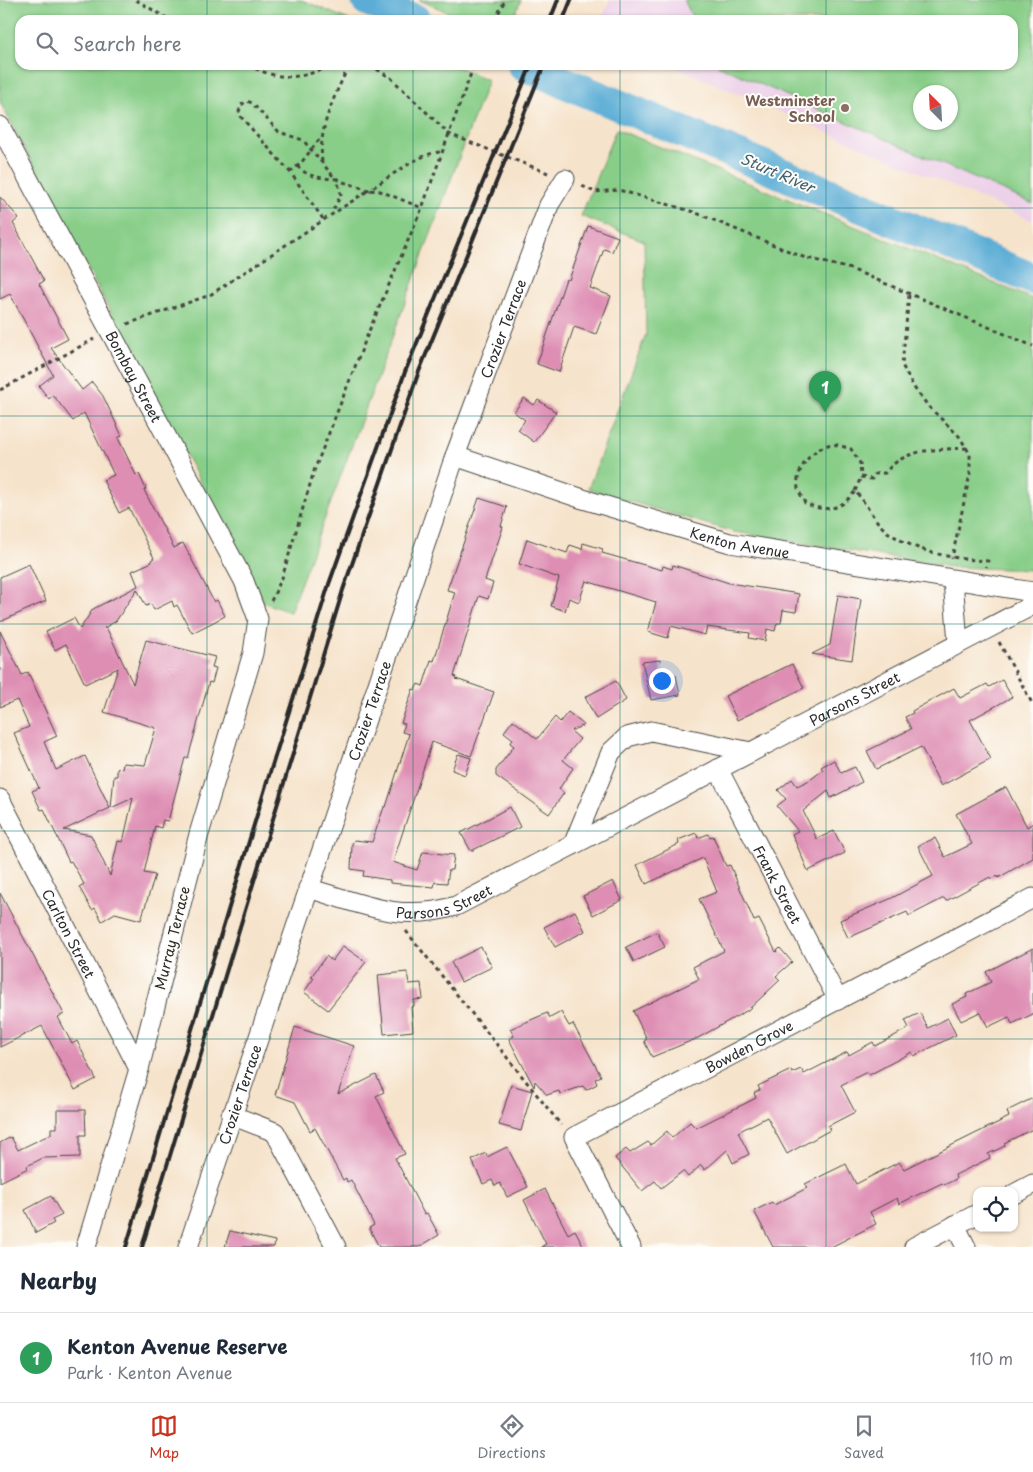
<!DOCTYPE html>
<meta charset="utf-8">
<style>
:root{--surface:#fff;--page:#f2f2f3;--text:#1f2937;--muted:#747a83;--line:#e0e1e3;--accent:#c8321e}
body{margin:0;font-family:"Playpen Sans",sans-serif;background:var(--page);color:var(--text)}
.controls{position:absolute;right:15px;bottom:15px;display:grid;overflow:hidden;border-radius:10px;box-shadow:0 1px 4px #0004}
.controls button{width:45px;height:45px;display:grid;place-items:center;padding:0;border:0;border-bottom:1px solid var(--line);background:var(--surface);color:var(--text);font:25px sans-serif}
.compass{position:absolute;left:913px;top:85px;width:45px;height:45px;border-radius:50%;background:var(--surface);box-shadow:0 1px 4px #0004;rotate:336deg}
.you{position:absolute;left:661px;top:680px;width:18px;height:18px;margin:-12px;border:4px solid #fff;border-radius:50%;background:#1a73e8;box-shadow:0 0 0 8px #1a73e833}
.badge{display:grid;place-items:center;width:32px;height:32px;border-radius:50%;background:var(--accent);color:#fff;font-size:16px;font-weight:700}
.pin{position:absolute;translate:-50% -41px;filter:drop-shadow(0 1px 2px #0008)}
.pin::after{content:'';position:absolute;top:26px;width:18px;height:15px;background:inherit;clip-path:polygon(0 0,100% 0,50% 100%)}
.list{margin:0;padding:0;list-style:none}
h2{display:flex;justify-content:space-between;align-items:center;height:65px;margin:0;padding:0 20px;font-size:21px}
h2 small{font-size:16px;font-weight:400;color:var(--muted)}
.list li{display:grid;grid-template-columns:32px 1fr auto;gap:15px;align-items:center;box-sizing:border-box;height:90px;padding:0 20px;border-top:1px solid var(--line)}
.list b{display:block;font-size:19px;white-space:nowrap}
.list p{margin:0;font-size:16px;white-space:nowrap;color:var(--muted)}
.list em{font-size:16px;font-style:normal;color:var(--muted)}
.icon{flex:none;width:28px;height:28px;fill:none;stroke:currentColor;stroke-width:2;stroke-linecap:round;stroke-linejoin:round}
.map{position:relative;flex:none;width:1033px;height:1247px;overflow:hidden}
.search{position:absolute;background:var(--surface);box-shadow:0 1px 4px #0004;left:15px;right:15px;top:15px;height:55px;display:flex;align-items:center;gap:12px;box-sizing:border-box;padding:0 18px;border-radius:15px;color:var(--muted);font-size:19px}
.sheet{height:155px;background:var(--surface)}
nav{display:flex;justify-content:space-around;align-items:center;box-sizing:border-box;height:70px;border-top:1px solid var(--line);background:var(--surface);font-size:14px;color:var(--muted)}
nav a{display:grid;justify-items:center;gap:2px}
nav .on{color:var(--accent)}
.map>svg:first-child{display:block}
.built{fill:#edd1e9;fill-rule:evenodd}
.green{fill:#88ce88;stroke:#5a7c5a;fill-rule:evenodd}
.lines{fill:none;stroke-linecap:round;stroke-linejoin:round}
.river{stroke:#5badd6;stroke-width:32}
.building{fill:#de8db3}
.minor-casing{stroke:#494743;stroke-width:21}
.path{stroke:#494743;stroke-width:3;stroke-dasharray:4 4;stroke-linecap:butt}
.minor{stroke:#fff;stroke-width:19}
.rail{stroke:#2b2b2b;stroke-width:4}
.grid{fill:none;stroke:#0f766e;stroke-width:1;stroke-opacity:0.55}
.education-dot{fill:#8d6e63;stroke:#fdfcf7;stroke-width:2}
.labels{text-anchor:middle;dominant-baseline:central;stroke-width:4;stroke-linejoin:round;paint-order:stroke}
.education-label{font-size:14px;font-weight:bold;fill:#785e54;stroke:#fdfcf7;text-anchor:end}
.street-label{font-size:14px;fill:#2b2b2b;stroke:#fdfcf7}
.water-label{font-size:15px;font-style:italic;fill:#3e5f6f;stroke:#fdfcf7}
</style>
<div class="map">
<svg width="1033" height="1247" viewBox="0 0 1033 1247">
<rect width="100%" height="100%" fill="#fdfcf7"/>
<filter id="ink" filterUnits="userSpaceOnUse"><feTurbulence type="fractalNoise" baseFrequency=".02" numOctaves="2"/><feDisplacementMap in="SourceGraphic" scale="10" xChannelSelector="R" yChannelSelector="G"/><feConvolveMatrix kernelMatrix="1 2 1 2 8 2 1 2 1" color-interpolation-filters="sRGB"/></filter>
<filter id="wash" filterUnits="userSpaceOnUse"><feTurbulence type="fractalNoise" baseFrequency=".0096" numOctaves="4" result="noise"/><feDisplacementMap in="SourceGraphic" scale="20" xChannelSelector="R" yChannelSelector="G"/><feGaussianBlur stdDeviation="1.12" result="paint"/><feColorMatrix in="noise" values="0 0 0 0 0 0 0 0 0 0 0 0 0 0 0 0 0 1.4 0 .05"/><feComposite in="paint" operator="in"/></filter>
<g filter="url(#wash)">
<rect width="100%" height="100%" fill="#f6e3cb"/>
<path class="built" d="M 610,0 L 1033,0 L 1033,221 L 671,65 L 1013,65 L 1013,20 L 601,20 ZM 920,92 L 950,92 L 950,122 L 920,122 Z"/>
<g class="green">
<polygon points="0,0 302,0 349,20 20,20 20,65 454,65 488,80 290,612 264,603 0,102"/>
<polygon points="419,0 521,0 513,20 467,20"/>
<path d="M 684,0 L 1033,0 L 1033,204 L 717,65 L 1013,65 L 1013,20 L 694,20 ZM 950,92 L 950,122 L 920,122 L 920,92 Z"/>
<polygon points="616,129 1033,299 1033,570 951,567 734,532 588,489 646,334 644,241 581,216"/>
</g>
<g class="lines">
<g class="river">
<polyline points="367,0 415,20"/>
<polyline points="523,65 1033,279"/>
</g>
</g>
<g id="blocks">
<g class="building">
<polygon points="0,197 19,218 13,223 44,281 39,284 68,339 51,348 82,390 92,382 103,396 122,436 118,438 136,475 139,474 146,489 144,490 174,548 183,543 214,602 217,600 225,616 192,633 177,605 174,607 172,601 154,610 151,604 146,606 137,589 116,621 104,628 107,629 133,684 146,640 215,657 212,667 216,668 212,683 209,682 188,758 185,758 168,821 163,820 161,828 155,826 144,873 155,875 141,920 115,913 102,921 95,908 92,910 79,887 84,884 71,861 69,862 44,809 41,810 32,791 39,788 14,733 29,727 17,700 0,707 0,631 22,675 28,672 57,736 44,742 56,770 85,756 110,808 64,830 91,835 110,876 118,841 123,842 133,798 111,808 114,776 117,776 117,768 122,769 123,763 145,765 156,728 104,712 118,668 85,684 66,644 55,650 46,632 74,618 80,629 93,609 138,586 132,571 152,562 151,560 154,558 129,508 119,513 103,480 114,475 84,413 73,421 53,395 49,399 39,386 53,375 10,294 0,299"/>
<polygon points="588,226 618,237 612,252 604,249 590,288 611,296 596,334 574,327 559,372 537,364 566,279 569,280"/>
<polygon points="524,398 534,405 538,400 556,412 534,442 518,430 525,420 514,412"/>
<polygon points="479,498 507,507 501,526 503,527 485,580 493,583 488,599 479,596 454,676 457,677 456,679 494,692 471,756 432,742 393,862 417,870 423,852 454,855 452,870 449,870 447,883 435,882 434,887 390,883 390,880 363,876 364,871 351,869 352,844 354,840 372,842 384,807 386,807 409,734 402,732 405,724 401,723 413,689 415,690 418,684 423,686 431,660 434,661 455,592 447,590"/>
<polygon points="527,539 567,553 570,545 582,549 583,543 603,549 602,553 662,570 663,566 672,569 673,565 729,583 799,594 796,612 783,610 781,623 777,623 775,631 767,629 765,641 749,638 750,633 707,627 705,635 671,626 668,638 648,632 656,602 586,581 579,602 569,598 565,611 551,606 559,578 519,564"/>
<polygon points="29,564 46,601 0,622 0,577"/>
<polygon points="838,595 861,599 852,660 812,654 830,645"/>
<polygon points="660,660 662,677 676,675 680,695 651,700 642,662"/>
<polygon points="792,664 804,688 737,720 725,696"/>
<polygon points="1002,680 1012,697 970,720 991,759 941,786 921,747 876,769 867,751 911,729 905,717 913,713 912,711 954,688 960,698 987,684 989,687"/>
<polygon points="616,681 626,700 596,719 585,697"/>
<polygon points="568,712 584,725 571,731 580,739 563,760 573,768 559,789 564,793 549,814 496,776 496,770 514,746 510,743 513,739 504,732 513,720 537,739 555,717 560,722"/>
<polygon points="458,754 471,758 465,775 452,770"/>
<polygon points="834,760 841,773 855,767 862,782 831,798 828,791 803,811 817,839 834,831 845,853 808,871 792,834 798,831 777,806 786,799 778,790 792,779 797,786 810,780 823,770 821,767"/>
<polygon points="1006,787 1027,827 1033,823 1033,858 998,878 998,876 991,879 990,877 946,901 944,898 909,916 907,912 848,938 840,920 890,899 933,876 918,846 935,838 945,857 972,844 956,814"/>
<polygon points="510,807 520,827 471,851 461,833"/>
<polygon points="696,833 698,838 708,834 710,837 713,836 726,866 730,865 754,921 759,919 776,952 780,948 792,962 776,976 780,980 748,1010 698,1038 652,1057 644,1041 647,1039 633,1011 699,979 693,967 724,951 699,899 717,892 703,858 646,884 637,865 679,844 678,840"/>
<polygon points="613,881 622,900 593,915 583,896"/>
<polygon points="0,893 64,1014 58,1017 72,1044 77,1041 96,1079 75,1090 42,1026 0,1047"/>
<polygon points="575,911 585,931 555,947 544,927"/>
<polygon points="657,932 665,947 634,962 626,947"/>
<polygon points="343,946 366,962 328,1010 304,992 314,978 311,977 326,956 332,961"/>
<polygon points="481,947 492,967 461,982 451,962"/>
<polygon points="1033,948 1033,1014 1012,1024 1009,1017 988,1027 980,1012 961,1021 952,1004 967,997 966,994 991,982 986,972"/>
<polygon points="407,972 409,984 421,983 423,999 414,1000 414,1006 411,1007 413,1031 384,1034 378,975"/>
<polygon points="561,1012 569,1026 573,1024 601,1076 595,1079 597,1084 586,1090 583,1086 560,1094 559,1091 547,1095 535,1081 534,1087 509,1039 514,1036 510,1029 547,1013 550,1018"/>
<polygon points="920,1013 928,1028 948,1018 956,1035 914,1056 912,1052 869,1075 867,1072 841,1085 855,1112 828,1126 830,1130 787,1154 767,1117 738,1132 749,1154 733,1163 727,1150 705,1170 701,1165 688,1177 683,1171 661,1188 655,1181 642,1191 615,1158 626,1149 630,1153 648,1142 651,1145 667,1131 672,1138 690,1122 696,1128 756,1098 754,1093 760,1090 758,1086 791,1070 792,1073 801,1069 804,1074 847,1052 849,1055 873,1042 875,1046 909,1028 905,1020"/>
<polygon points="295,1027 354,1046 338,1094 376,1075 384,1092 376,1096 405,1154 395,1158 424,1214 427,1213 439,1235 419,1247 379,1247 369,1228 374,1225 351,1180 347,1182 346,1178 343,1180 315,1128 310,1131 295,1102 275,1095"/>
<polygon points="511,1085 532,1091 521,1131 499,1125"/>
<polygon points="1033,1098 1033,1129 1004,1143 1005,1146 988,1154 990,1158 955,1175 956,1179 944,1185 942,1183 899,1204 897,1198 870,1212 876,1224 831,1247 773,1247 754,1211 772,1202 774,1205 807,1188 805,1184 846,1164 856,1184 899,1162 904,1169 1009,1117 1007,1111"/>
<polygon points="57,1110 85,1110 86,1135 80,1135 80,1157 43,1158 27,1166 28,1168 0,1182 0,1143 11,1137 18,1150 51,1134 51,1128 57,1128"/>
<polygon points="507,1147 528,1187 507,1197 500,1183 495,1186 492,1180 483,1184 472,1160 486,1153 487,1157"/>
<polygon points="545,1189 568,1234 575,1230 584,1247 541,1247 546,1244 524,1200"/>
<polygon points="51,1196 62,1215 52,1220 54,1223 36,1233 25,1210"/>
<polygon points="230,1231 275,1241 274,1247 225,1247"/>
</g>
</g>
</g>
<g filter="url(#ink)">
<use href="#blocks" fill-opacity="0" stroke="#494743" stroke-width="1"/>
<g class="lines">
<g class="minor-casing">
<g id="minor">
<path id="s1" d="M 0,126 L 244,581 L 258,619 L 253,653 L 199,834 L 139,1069 L 86,1247"/>
<path id="s2" d="M 455,456 L 583,499 L 730,543 L 1033,592"/>
<polyline points="953,580 958,643"/>
<path id="s3" d="M 718,769 L 838,1000"/>
<path id="s4" d="M 0,799 L 139,1069"/>
<polyline points="573,845 611,752 627,737 651,731 751,752"/>
<path id="s5" d="M 308,888 C 362,904 399,923 456,906 L 1033,605"/>
<polyline points="231,1115 275,1132 336,1247"/>
<polyline points="1014,1194 1033,1184"/>
<polyline points="955,1225 966,1247"/>
<path id="s6" d="M 188,1247 L 455,456 L 549,205 L 565,179"/>
<path id="s7" d="M 631,1247 L 574,1137 L 1033,898"/>
<polyline points="914,1247 977,1214"/>
</g>
</g>
<g class="path">
<polyline points="136,0 170,20"/>
<polyline points="495,20 505,0"/>
<path d="M 248,65 C 281,82 300,79 334,65"/>
<polyline points="370,65 391,78 449,134 548,173"/>
<path d="M 322,162 C 318,126 335,96 349,65"/>
<path d="M 297,166 C 309,178 321,178 337,179 L 341,195 L 332,212"/>
<polyline points="290,172 301,163 321,137"/>
<polyline points="582,186 595,192 619,190 694,212 803,257 851,269 1033,346"/>
<path d="M 323,219 L 290,172 L 241,117 L 239,112 L 241,105 L 247,101 L 252,103 L 279,132 L 303,140 L 333,176 L 340,181 L 369,190 C 387,179 422,151 442,152"/>
<polyline points="909,295 902,365 915,389 929,407 959,436 970,454 970,474 952,558"/>
<polyline points="127,324 210,295 369,190 380,191 422,208"/>
<polyline points="0,390 94,339"/>
<path d="M 967,448 C 937,450 905,447 885,473 L 875,474 L 872,479 L 861,477 L 860,463 L 851,449 C 844,447 835,443 828,445 C 811,450 795,470 798,488 C 799,493 803,498 805,503 C 825,513 842,510 855,491 C 867,504 875,523 889,533 C 918,553 955,559 988,561 L 986,567"/>
<polyline points="855,491 861,477"/>
<polyline points="271,601 282,578 314,471 369,331 422,208 474,65"/>
<polyline points="999,642 1033,705"/>
<polyline points="406,931 561,1125"/>
</g>
<use href="#minor" class="minor"/>
<g class="rail">
<polyline points="550,20 558,0"/>
<polyline points="563,20 571,0"/>
<polyline points="126,1247 267,782 329,584 405,372 531,65"/>
<polyline points="142,1247 343,590 418,374 544,65"/>
</g>
</g>
</g>
<path class="grid" d="M 207,0 L 207,20M 413,0 L 413,20M 620,0 L 620,20M 826,0 L 826,20M 207,65 L 207,1247M 413,65 L 413,1247M 620,65 L 620,1247M 826,65 L 826,1247M 0,208 L 1033,208M 0,416 L 1033,416M 0,624 L 1033,624M 0,831 L 1033,831M 0,1039 L 1033,1039"/>
<circle class="education-dot" cx="845" cy="108" r="5"/>
<g class="labels">
<g class="education-label">
<text x="835" y="100">Westminster<tspan x="835" dy="16">School</tspan></text>
</g>
<g class="street-label">
<text stroke="none"><textPath href="#s6" startOffset="971">Crozier Terrace</textPath></text>
<text stroke="none"><textPath href="#s1" startOffset="284">Bombay Street</textPath></text>
<text stroke="none"><textPath href="#s2" startOffset="298">Kenton Avenue</textPath></text>
<text stroke="none"><textPath href="#s5" startOffset="601">Parsons Street</textPath></text>
<text stroke="none"><textPath href="#s6" startOffset="566">Crozier Terrace</textPath></text>
<text stroke="none"><textPath href="#s3" startOffset="130">Frank Street</textPath></text>
<text stroke="none"><textPath href="#s5" startOffset="141">Parsons Street</textPath></text>
<text stroke="none"><textPath href="#s4" startOffset="151">Carlton Street</textPath></text>
<text transform="translate(172 938) rotate(-76)">Murray Terrace</text>
<text stroke="none"><textPath href="#s7" startOffset="321">Bowden Grove</textPath></text>
<text stroke="none"><textPath href="#s6" startOffset="161">Crozier Terrace</textPath></text>
</g>
<g class="water-label">
<text transform="translate(778 172) rotate(23)">Sturt River</text>
</g>
</g>
</svg>
<div class="controls">
<button><svg class="icon" aria-label="locate" viewBox="0 0 24 24"><circle cx="12" cy="12" r="6"/><path d="M12 2v4M12 18v4M2 12h4M18 12h4"/></svg></button>
</div>
<svg class="compass" viewBox="-18 -18 36 36"><path d="M0-13l5 13h-10z" fill="#e53935"/><path d="M0 13l5-13h-10z" fill="#747a83"/></svg>
<div class="you"></div>
<div class="pin badge" style="left:825px;top:412px;background:#2e9e5b">1</div>
<div class="search"><svg class="icon" aria-label="search" viewBox="0 0 24 24"><circle cx="10" cy="10" r="6"/><path d="M15 15l6 6"/></svg>Search here</div>
</div>
<section class="sheet">
<h2>Nearby<small></small></h2>
<ul class="list">
<li><span class="badge" style="background:#2e9e5b">1</span><div><b>Kenton Avenue Reserve</b><p>Park · Kenton Avenue</p></div><em>110 m</em></li>
</ul>
</section>
<nav>
<a class="on"><svg class="icon" aria-label="map" viewBox="0 0 24 24"><path d="M3 6l6-2 6 2 6-2v14l-6 2-6-2-6 2zM9 4v14M15 6v14"/></svg>Map</a>
<a><svg class="icon" aria-label="directions" viewBox="0 0 24 24"><path d="M12 3l9 9-9 9-9-9zM9 14v-3h6M13 9l2 2-2 2"/></svg>Directions</a>
<a><svg class="icon" aria-label="saved" viewBox="0 0 24 24"><path d="M7 4h10v16l-5-4-5 4z"/></svg>Saved</a>
</nav>
